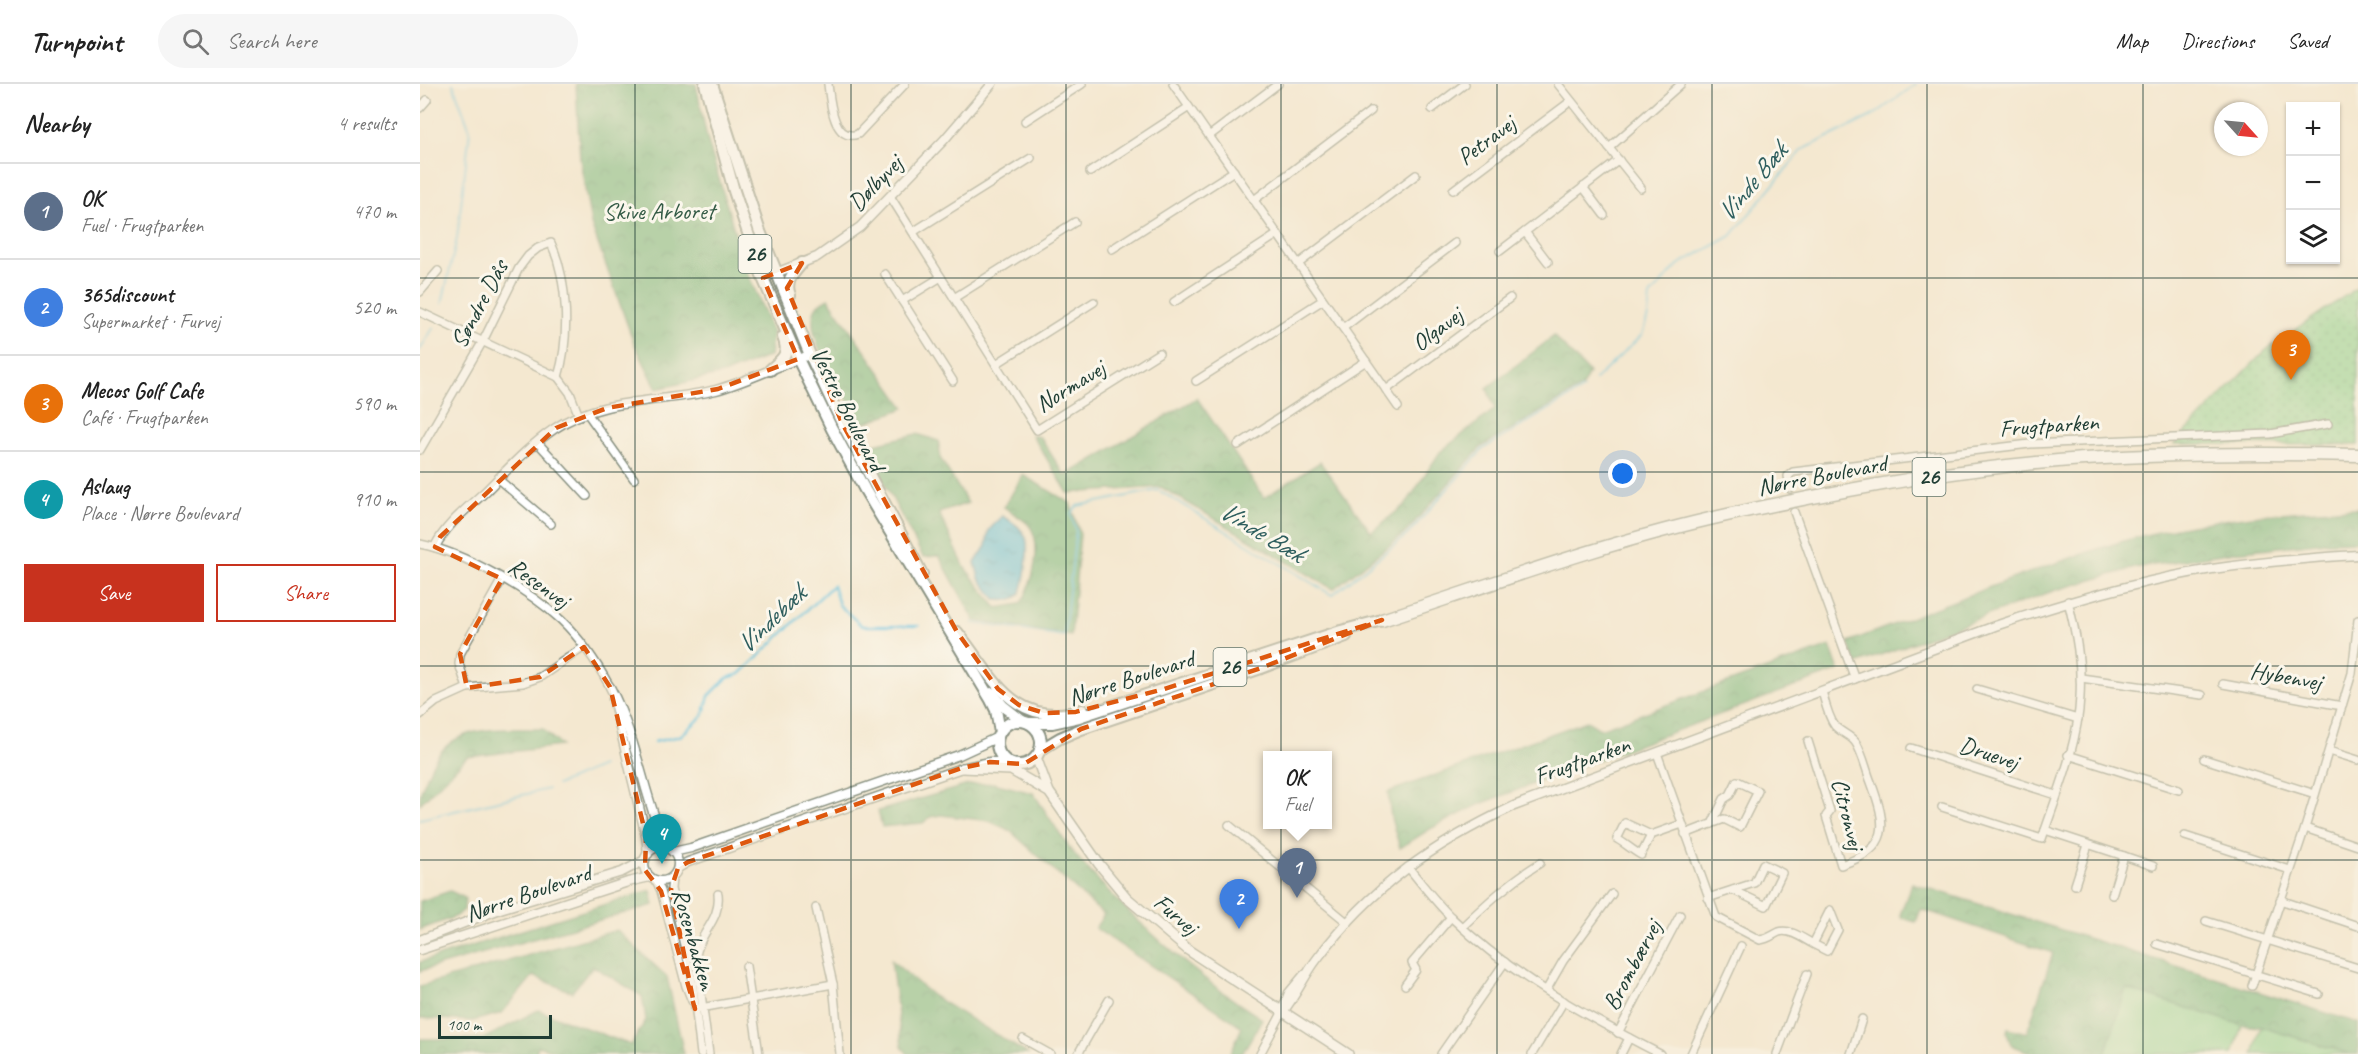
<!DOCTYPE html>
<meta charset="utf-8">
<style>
:root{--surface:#fff;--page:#f6f6f6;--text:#222;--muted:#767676;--line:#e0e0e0;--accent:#c8321e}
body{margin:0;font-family:Caveat,sans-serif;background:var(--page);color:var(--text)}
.controls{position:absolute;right:18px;top:18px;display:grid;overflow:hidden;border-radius:0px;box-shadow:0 2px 4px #0004}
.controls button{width:54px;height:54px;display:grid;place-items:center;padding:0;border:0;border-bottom:2px solid var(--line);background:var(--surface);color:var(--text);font:30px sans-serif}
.compass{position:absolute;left:1794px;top:18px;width:54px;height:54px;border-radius:50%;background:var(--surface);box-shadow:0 2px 4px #0004;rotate:117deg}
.scale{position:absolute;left:18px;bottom:15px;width:114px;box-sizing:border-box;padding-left:6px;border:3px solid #1f3d34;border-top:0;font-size:16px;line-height:21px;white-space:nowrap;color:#1f3d34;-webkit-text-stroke:4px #fbf7ec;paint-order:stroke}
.you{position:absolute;left:1203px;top:390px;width:21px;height:21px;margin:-15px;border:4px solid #fff;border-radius:50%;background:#1a73e8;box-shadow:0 0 0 9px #1a73e833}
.badge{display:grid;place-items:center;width:39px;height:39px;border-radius:50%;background:var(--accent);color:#fff;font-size:20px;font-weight:700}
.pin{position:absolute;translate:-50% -50px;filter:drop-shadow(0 2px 3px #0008)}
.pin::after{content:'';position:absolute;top:32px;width:21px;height:18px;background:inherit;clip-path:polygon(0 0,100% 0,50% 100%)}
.popup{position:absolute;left:843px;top:667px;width:69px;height:78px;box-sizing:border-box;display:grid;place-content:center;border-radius:0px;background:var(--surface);filter:drop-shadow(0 2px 4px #0005);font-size:20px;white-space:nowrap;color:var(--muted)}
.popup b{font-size:22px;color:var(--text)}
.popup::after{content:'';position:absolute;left:50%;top:100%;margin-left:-12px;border:12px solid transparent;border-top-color:var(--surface)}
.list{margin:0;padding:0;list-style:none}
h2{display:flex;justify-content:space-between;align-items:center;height:78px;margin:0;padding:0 24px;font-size:26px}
h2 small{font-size:20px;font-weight:400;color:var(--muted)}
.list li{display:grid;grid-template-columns:39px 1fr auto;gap:18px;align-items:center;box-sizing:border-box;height:96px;padding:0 24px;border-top:2px solid var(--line)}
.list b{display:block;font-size:22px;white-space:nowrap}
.list p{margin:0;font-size:20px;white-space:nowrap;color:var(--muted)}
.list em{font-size:20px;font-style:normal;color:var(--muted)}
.actions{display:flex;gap:12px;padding:18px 24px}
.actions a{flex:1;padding:14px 0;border:2px solid var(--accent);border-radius:0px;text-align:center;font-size:21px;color:var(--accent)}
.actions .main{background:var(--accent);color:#fff}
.icon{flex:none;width:33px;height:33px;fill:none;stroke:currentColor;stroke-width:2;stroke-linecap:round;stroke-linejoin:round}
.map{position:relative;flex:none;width:1938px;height:970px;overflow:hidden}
header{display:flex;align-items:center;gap:36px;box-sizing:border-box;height:84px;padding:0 30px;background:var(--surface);border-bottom:2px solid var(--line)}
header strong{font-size:28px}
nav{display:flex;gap:33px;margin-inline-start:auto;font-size:21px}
.search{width:420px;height:54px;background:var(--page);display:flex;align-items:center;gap:15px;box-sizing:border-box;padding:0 21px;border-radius:33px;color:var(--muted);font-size:22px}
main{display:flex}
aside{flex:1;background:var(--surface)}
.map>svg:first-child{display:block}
.grass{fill:url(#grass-dots);stroke:#548861;stroke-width:1.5}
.forest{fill:url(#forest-crowns);stroke:#477956;stroke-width:1.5}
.garden{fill:#8ad38e;stroke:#548861;stroke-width:1.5}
.water{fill:url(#water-ripples);stroke:#3e7e88;stroke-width:1.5}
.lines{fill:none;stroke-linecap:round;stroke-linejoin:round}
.stream{stroke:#5dc0dc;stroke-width:2}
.minor-casing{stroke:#8a9282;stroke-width:10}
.tertiary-casing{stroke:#8a9282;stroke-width:11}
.secondary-casing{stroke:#8a9282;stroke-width:12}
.primary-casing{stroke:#8a9282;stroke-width:14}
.trunk-casing{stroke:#8a9282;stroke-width:15}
.minor{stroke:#fff;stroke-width:7}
.tertiary{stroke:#fff;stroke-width:8}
.secondary{stroke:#fff;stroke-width:9}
.primary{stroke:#fff;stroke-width:10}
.trunk{stroke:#fff;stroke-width:12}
.marked{fill:none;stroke:#de580e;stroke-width:4.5;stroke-dasharray:12 8;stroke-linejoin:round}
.grid{fill:none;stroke:#1f3d34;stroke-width:1.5;stroke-opacity:0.55}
.labels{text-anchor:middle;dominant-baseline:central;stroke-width:6;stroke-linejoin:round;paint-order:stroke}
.shield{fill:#fbf7ec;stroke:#61756b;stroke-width:1.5}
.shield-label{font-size:22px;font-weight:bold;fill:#1f3d34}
.street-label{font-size:24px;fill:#1f3d34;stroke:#fbf7ec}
.park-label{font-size:24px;fill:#345b46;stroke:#fbf7ec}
.water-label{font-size:26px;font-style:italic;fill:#2e5e5e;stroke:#fbf7ec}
</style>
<header>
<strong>Turnpoint</strong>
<div class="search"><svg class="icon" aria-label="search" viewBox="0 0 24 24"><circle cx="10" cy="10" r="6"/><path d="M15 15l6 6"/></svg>Search here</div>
<nav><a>Map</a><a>Directions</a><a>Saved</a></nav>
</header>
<main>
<aside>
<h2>Nearby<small>4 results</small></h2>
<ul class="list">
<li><span class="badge" style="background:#5c6f8a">1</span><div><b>OK</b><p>Fuel · Frugtparken</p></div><em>470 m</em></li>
<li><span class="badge" style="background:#3f7fe0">2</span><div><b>365discount</b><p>Supermarket · Furvej</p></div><em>520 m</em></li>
<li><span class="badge" style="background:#e8710a">3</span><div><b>Mecos Golf Cafe</b><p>Café · Frugtparken</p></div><em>590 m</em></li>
<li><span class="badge" style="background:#0f9aa8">4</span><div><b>Aslaug</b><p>Place · Nørre Boulevard</p></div><em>910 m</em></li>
</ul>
<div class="actions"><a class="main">Save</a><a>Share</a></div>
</aside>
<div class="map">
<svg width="1938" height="970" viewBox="0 0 1938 970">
<defs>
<pattern id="grass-dots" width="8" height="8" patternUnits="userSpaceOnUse" patternTransform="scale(1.5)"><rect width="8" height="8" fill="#8ad38e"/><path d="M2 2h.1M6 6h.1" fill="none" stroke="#70ac75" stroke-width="1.8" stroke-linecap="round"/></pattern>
<pattern id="forest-crowns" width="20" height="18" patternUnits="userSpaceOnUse" patternTransform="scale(1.5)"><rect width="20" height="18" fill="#6fb579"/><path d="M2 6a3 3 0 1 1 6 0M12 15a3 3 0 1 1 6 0" fill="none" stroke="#5b9464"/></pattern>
<pattern id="water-ripples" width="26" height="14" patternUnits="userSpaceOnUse" patternTransform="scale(1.5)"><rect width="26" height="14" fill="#5dc0dc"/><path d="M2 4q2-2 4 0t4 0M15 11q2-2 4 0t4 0" fill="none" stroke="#4c9db3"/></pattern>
</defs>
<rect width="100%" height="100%" fill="#fbf7ec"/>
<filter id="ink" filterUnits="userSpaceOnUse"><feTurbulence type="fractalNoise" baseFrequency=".0167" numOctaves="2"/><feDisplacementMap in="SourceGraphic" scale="12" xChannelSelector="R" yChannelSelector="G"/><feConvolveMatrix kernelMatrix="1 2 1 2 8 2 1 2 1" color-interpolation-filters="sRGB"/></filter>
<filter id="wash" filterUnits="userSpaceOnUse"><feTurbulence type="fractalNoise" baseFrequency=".008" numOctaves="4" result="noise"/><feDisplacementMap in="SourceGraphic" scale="24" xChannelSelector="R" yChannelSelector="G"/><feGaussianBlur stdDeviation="1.35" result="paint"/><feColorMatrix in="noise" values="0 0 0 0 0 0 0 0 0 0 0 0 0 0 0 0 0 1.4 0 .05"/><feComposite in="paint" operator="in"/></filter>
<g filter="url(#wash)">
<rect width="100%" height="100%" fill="#f4e8d0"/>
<polygon class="grass" points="1938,203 1938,361 1754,360 1846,266"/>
<g class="forest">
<polygon points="156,0 276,0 287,54 325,183 353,248 350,272 307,289 237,305 214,259 171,140 160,75"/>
<path d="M 408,214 L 485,324 L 444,339 C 428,318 378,247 397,222 C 399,219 405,216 408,214 Z"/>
<polygon points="1134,252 1169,289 1162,303 1061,363 984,450 913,505 741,403 648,409 612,351 620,353 645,392 777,314 844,414 900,378 951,448 986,420 1020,368 1075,325 1067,304"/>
<path d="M 497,350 L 519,357 L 520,374 L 548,419 L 519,429 L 545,484 L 577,524 L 600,520 C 613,503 624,457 608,440 C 601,433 592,429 584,423 L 603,391 L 650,419 L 660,450 L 651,552 L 555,537 L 519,472 L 503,473 L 445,362 Z"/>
<path d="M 1938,424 L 1938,457 L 1906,458 L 1814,468 L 1715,484 L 1633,507 L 1436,580 L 1428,558 C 1520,523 1613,484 1707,456 C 1780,435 1863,427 1938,424 Z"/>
<polygon points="1410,562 1419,586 1060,720 1010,745 980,764 971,734 968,708 1167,637 1180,645"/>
<path d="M 123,645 L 141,662 L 47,673 L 0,720 C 0,704 3,704 8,690 C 28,637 77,646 123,645 Z"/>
<path d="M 573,699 L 613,709 C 628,730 641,754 657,773 C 709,832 775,893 842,935 L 822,970 L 810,970 L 822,943 L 675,844 L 684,831 L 589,746 L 569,737 L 521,731 L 510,733 L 503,739 L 462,743 L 458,727 L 548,701 Z"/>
<polygon points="1492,799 1938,939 1938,970 1930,970 1841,943 1822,941 1706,905 1685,970 1614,970 1591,961 1587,948 1588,944 1607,949 1633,869 1501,825 1496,838 1482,834 1480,831"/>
<polygon points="231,806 234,821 0,887 0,878"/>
<polygon points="30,807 45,814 44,826 34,833 0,846 0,817"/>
<polygon points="197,846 247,893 264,970 144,970 118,962 116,970 0,970 0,955 63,955 118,926 211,961 226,936 222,912 173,882 152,908 113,892 82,929 53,937 0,934 0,902"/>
<polygon points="471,876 513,912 608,970 488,970 482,963"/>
</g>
<g class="garden">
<polygon points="1706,905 1822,941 1813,970 1685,970"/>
<polygon points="1841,943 1930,970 1833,970"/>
</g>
<path class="water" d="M 582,432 C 590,436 602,444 606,454 C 609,464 605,503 599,511 C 593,517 584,517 576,516 L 559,494 L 555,479 L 566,462 L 569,446 Z"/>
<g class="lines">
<g class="stream">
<polyline points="22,220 37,154 50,46 33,0"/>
<polyline points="0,266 13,244"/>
<polyline points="1175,296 1222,251 1228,232 1230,212 1258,181 1311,152 1382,66 1454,31 1496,0"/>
<polyline points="552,539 644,552 656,446 651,430 657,422 738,406 912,511 987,451 1063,365 1163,305"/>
<polyline points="234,658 260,652 283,632 289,612 307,594 320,590 413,501 419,521 442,542 499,542"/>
<polyline points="137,701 182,682"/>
<polyline points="0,735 128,705"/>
</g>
</g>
</g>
<g filter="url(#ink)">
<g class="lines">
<g class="minor-casing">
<g id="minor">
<path d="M 408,0 C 410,16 413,59 438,50 L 485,0"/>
<polyline points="753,0 978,323"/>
<polyline points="1138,0 1221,104"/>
<polyline points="0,24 7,16"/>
<polyline points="1012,25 1045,0"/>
<polyline points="605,37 662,0"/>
<polyline points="789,52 858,0"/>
<polyline points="1189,64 1261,0"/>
<polyline points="670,88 769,23"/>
<polyline points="1163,103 1184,131"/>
<polyline points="1033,106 1151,17"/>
<polyline points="470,112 617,346 739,269"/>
<polyline points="834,116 951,27"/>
<polyline points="493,148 611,74"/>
<polyline points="1105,148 1128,178"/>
<polyline points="692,165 814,87"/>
<polyline points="1080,167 1199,76"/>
<polyline points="878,180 996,91"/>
<polyline points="465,190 533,297"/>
<polyline points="0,208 18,187"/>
<polyline points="534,214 655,138"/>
<polyline points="482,217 521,193"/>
<polyline points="754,218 858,150"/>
<polyline points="0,228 138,293 150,309 159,332"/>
<polyline points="923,244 1035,159"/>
<polyline points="576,280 674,218"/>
<polyline points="776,297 903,216"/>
<polyline points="966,306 1090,214"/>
<polyline points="167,329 214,395"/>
<polyline points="117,358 167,412"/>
<polyline points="818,361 946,277"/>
<path d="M 0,366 L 63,257 L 99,184 L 108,172 L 118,164 L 131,159 C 148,196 150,254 138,293"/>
<polyline points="78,395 131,440"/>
<polyline points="1370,405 1368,392 1373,388 1610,360 1850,350 1908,340"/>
<polyline points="1374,428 1435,595"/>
<path d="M 0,460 C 45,469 107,505 141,536 C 161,555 177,579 190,603"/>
<polyline points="1661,594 1782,611"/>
<polyline points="1803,600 1922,622"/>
<polyline points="47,604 39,580 40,570 82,495"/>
<polyline points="1557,605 1658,635"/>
<polyline points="0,631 16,618 47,604 103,599 120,593 164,563"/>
<path d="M 1388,657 L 1410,727 L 1406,732 L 1421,781 C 1471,764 1467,742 1451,698 C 1446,686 1443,670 1436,659 C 1431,651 1421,649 1415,642 C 1408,633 1405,618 1402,607"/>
<polyline points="1491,664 1636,711"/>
<polyline points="1909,667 1938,676"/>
<path d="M 1237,669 L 1296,833 L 1340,856 C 1349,855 1352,851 1359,848 C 1369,844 1384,855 1393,860 L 1410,826 L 1418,846 L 1407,867 L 1393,860"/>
<polyline points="1648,671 1759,706"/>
<polyline points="1784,675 1895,710"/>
<path d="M 1522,723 L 1622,755 C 1637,710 1658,661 1660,613 C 1662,580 1656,549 1648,517"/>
<polyline points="809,741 928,839"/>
<polyline points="1885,744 1938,762"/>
<polyline points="1625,746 1704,772 1692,811"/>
<polyline points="1265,750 1304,735 1320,743 1338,707 1317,697 1310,711 1304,715 1292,740"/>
<path d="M 1231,751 L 1205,739 L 1197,755 C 1206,760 1212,766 1221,771 L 1231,751 L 1262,740"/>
<polyline points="1765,752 1870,786"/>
<polyline points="1704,772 1733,782"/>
<path d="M 988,783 C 1002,800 1017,820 1033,835 C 1092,892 1168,933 1240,970"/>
<polyline points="252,794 251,805 272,895 281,970"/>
<polyline points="236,796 241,807 266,902 272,917"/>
<polyline points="1655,801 1668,761"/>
<polyline points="1288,814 1334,799 1343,780 1362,789 1346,822 1313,806"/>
<polyline points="1860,816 1938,842"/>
<polyline points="1786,837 1938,884"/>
<path d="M 1042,843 C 1067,819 1091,797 1120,779"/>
<polyline points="1737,860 1899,910"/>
<polyline points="326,882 339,970"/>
<polyline points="413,900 420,970"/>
<polyline points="985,901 996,886 992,879 1031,833"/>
<polyline points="1832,902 1885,744 1932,589 1938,536"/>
<polyline points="1127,905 1143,877 1192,810"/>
<polyline points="275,925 413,900 396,824"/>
<polyline points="1198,949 1260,831"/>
<polyline points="603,955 630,970"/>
<path d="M 289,970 L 276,872 C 279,848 301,837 298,810"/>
<polyline points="658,970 689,916"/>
<polyline points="840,970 862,929"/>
<polyline points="1021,970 1085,878"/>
<polyline points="1112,970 1144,917"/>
<polyline points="1201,970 1209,954"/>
<polyline points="1271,970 1321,862"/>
<polyline points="1357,970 1387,890"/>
<polyline points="1431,970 1442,935"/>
</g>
</g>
<g class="tertiary-casing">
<g id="tertiary">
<polyline points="343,194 397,173 440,143 524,56 572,0"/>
<path d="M 15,463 C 26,440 49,423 67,406 C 88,385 109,362 134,345 C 180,313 244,319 296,306 C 329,297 358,281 390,271"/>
<path d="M 190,603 C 218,656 223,710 246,764"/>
<polyline points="193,615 226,752 228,770"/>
<circle cx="241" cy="780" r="17"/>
<polyline points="253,768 271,764 539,671 578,653"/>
<polyline points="258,784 268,778 542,684 570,678 589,678"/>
<polyline points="0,856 80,825 202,788 225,776"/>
<polyline points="0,866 208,798 230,793"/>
<polyline points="863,925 869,909 884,891"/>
<path d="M 862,929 C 876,912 884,892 897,875 C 951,803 1013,760 1094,722 L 1575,542 C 1646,518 1718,497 1792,485 C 1840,478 1889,474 1938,471"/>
</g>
</g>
<g class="secondary-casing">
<g id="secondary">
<polyline points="616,673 629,708 679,780 707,814 768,866 928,970"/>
<polyline points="542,684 591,686 627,707"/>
</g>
</g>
<g class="primary-casing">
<g id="primary">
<polyline points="285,0 314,107 343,194 378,275 412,345 445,406 571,616 576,626 580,648"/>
<polyline points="292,0 339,145 390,271 422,339 502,490"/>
<path d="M 370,211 C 364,197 374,189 382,179"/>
<path d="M 350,286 C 363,274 370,271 363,253"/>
<path d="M 537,548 C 572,591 593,646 662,626"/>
<polyline points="572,609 583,622 602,637"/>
<circle cx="599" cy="659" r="22"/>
<polyline points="609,639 632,639 659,633 921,547 962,536"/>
<polyline points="620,666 640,654 661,645 841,584 926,552"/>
</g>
</g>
<g class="trunk-casing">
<path id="trunk" d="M 962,536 C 1075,499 1189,457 1307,431 C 1415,407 1526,386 1638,377 C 1738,369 1838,369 1938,371"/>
</g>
<use href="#minor" class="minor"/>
<use href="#tertiary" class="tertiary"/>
<use href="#secondary" class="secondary"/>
<use href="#primary" class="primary"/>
<use href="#trunk" class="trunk"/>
</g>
</g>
<path d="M0 0H1938V970H0ZM 382,179 L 367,204 L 422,339 L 537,548 L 578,605 L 599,621 L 624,629 L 655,628 L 744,605 L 962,536 L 841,584 L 661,645 L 604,680 L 570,678 L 542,684 L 268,778 L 258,784 L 251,805 L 275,925 L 241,807 L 225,786 L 226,752 L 190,603 L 164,563 L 120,593 L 47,604 L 40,570 L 82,495 L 15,463 L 20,453 L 136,344 L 187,324 L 298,305 L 378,275 L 343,194 Z" fill="#f4e8d0" fill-opacity=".55" fill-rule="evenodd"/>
<path class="marked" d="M 382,179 L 367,204 L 422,339 L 537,548 L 578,605 L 599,621 L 624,629 L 655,628 L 744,605 L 962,536 L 841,584 L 661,645 L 604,680 L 570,678 L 542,684 L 268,778 L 258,784 L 251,805 L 275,925 L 241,807 L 225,786 L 226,752 L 190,603 L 164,563 L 120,593 L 47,604 L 40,570 L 82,495 L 15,463 L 20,453 L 136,344 L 187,324 L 298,305 L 378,275 L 343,194 Z"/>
<path class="grid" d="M 215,0 L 215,970M 431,0 L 431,970M 646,0 L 646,970M 861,0 L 861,970M 1077,0 L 1077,970M 1292,0 L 1292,970M 1507,0 L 1507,970M 1723,0 L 1723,970M 0,194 L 1938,194M 0,388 L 1938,388M 0,582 L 1938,582M 0,776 L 1938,776"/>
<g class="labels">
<g class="shield">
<rect x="318.5" y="151" width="33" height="38" rx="4.5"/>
<rect x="1492.5" y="374" width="33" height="38" rx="4.5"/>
<rect x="793.5" y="564" width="33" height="38" rx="4.5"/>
</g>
<g class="shield-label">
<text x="335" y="170">26</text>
<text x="1509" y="393">26</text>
<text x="810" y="583">26</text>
</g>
<g class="street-label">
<text transform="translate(1066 56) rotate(-37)">Petravej</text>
<text transform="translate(455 99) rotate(-46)">Dølbyvej</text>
<text transform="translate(59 220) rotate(-62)">Søndre Dås</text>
<text transform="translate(1017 245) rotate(-37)">Olgavej</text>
<text transform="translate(650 302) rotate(-32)">Normavej</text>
<text transform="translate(428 325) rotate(63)">Vestre Boulevard</text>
<text transform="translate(1629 341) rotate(-4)">Frugtparken</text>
<text transform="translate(1402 391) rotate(-11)">Nørre Boulevard</text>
<text transform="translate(119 499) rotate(35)">Resenvej</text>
<text transform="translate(1866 592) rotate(10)">Hybenvej</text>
<text transform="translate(711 594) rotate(-18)">Nørre Boulevard</text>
<text transform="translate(1569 669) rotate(18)">Druevej</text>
<text transform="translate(1162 676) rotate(-20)">Frugtparken</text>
<text transform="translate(1428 730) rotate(76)">Citronvej</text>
<text transform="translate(108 809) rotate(-19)">Nørre Boulevard</text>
<text transform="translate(756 830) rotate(40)">Furvej</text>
<text transform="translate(274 855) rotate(74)">Rosenbakken</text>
<text transform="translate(1212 881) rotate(-62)">Brombærvej</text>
</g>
<g class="park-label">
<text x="239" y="127">Skive Arboret</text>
</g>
<g class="water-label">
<text transform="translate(1332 98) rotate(-50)">Vinde Bæk</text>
<text transform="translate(842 448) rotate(31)">Vinde Bæk</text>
<text transform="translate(351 535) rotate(-44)">Vindebæk</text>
</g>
</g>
</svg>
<div class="controls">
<button>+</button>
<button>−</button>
<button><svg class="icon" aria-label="layers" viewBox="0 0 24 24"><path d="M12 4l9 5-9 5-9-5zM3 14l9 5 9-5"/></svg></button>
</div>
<svg class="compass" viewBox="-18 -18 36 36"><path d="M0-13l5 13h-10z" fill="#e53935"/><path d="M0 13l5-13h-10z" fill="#767676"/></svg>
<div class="scale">100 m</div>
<div class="you"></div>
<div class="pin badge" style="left:877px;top:814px;background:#5c6f8a">1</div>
<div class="popup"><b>OK</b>Fuel</div>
<div class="pin badge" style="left:819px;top:845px;background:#3f7fe0">2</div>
<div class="pin badge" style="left:1871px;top:296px;background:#e8710a">3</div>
<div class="pin badge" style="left:242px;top:780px;background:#0f9aa8">4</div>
</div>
</main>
